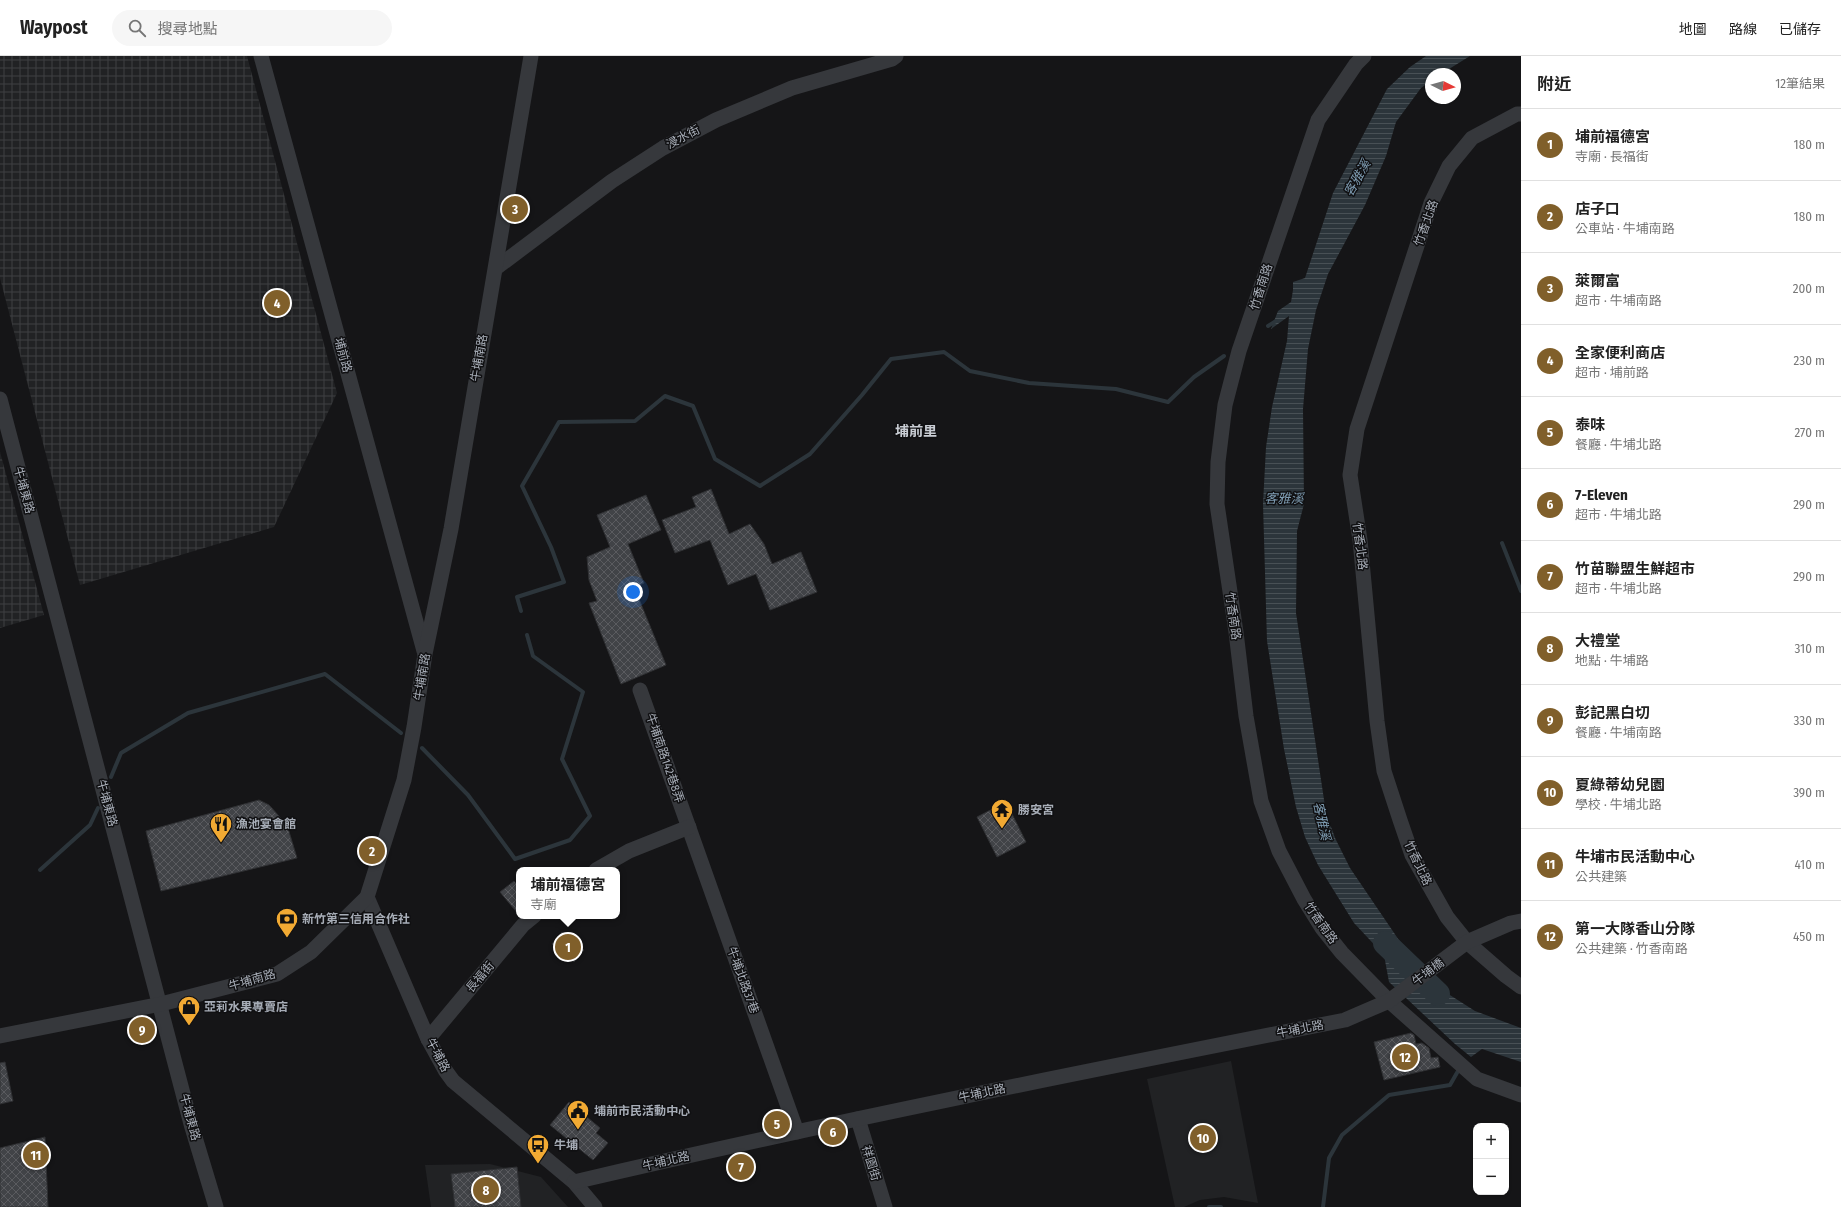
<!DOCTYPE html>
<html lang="zh-TW">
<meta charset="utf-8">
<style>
:root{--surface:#fff;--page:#f6f6f6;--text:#222;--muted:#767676;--line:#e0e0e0;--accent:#805f2a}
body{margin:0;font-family:"Fira Sans Condensed","Noto Sans TC",sans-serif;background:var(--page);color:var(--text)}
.controls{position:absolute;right:12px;bottom:12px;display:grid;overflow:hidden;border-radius:8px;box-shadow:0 1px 3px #0004}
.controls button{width:36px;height:36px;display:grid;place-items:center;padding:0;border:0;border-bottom:1px solid var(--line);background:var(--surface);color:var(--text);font:20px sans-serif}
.compass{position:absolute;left:1425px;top:12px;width:36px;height:36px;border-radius:50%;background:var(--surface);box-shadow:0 1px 3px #0004;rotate:95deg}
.you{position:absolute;left:633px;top:536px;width:14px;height:14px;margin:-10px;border:3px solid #fff;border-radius:50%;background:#1a73e8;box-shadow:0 0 0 6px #1a73e833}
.badge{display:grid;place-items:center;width:26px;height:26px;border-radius:50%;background:var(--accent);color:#fff;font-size:13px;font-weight:700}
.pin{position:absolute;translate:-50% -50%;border:2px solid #fff;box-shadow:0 1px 4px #0006}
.popup{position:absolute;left:516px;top:811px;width:104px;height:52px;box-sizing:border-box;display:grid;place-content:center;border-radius:8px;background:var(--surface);filter:drop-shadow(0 1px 3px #0005);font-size:13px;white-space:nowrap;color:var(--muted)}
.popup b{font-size:15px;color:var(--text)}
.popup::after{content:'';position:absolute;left:50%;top:100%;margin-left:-8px;border:8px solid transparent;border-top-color:var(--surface)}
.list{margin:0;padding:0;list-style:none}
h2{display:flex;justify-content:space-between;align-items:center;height:52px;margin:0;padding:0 16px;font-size:17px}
h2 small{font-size:13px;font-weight:400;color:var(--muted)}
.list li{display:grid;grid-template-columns:26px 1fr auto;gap:12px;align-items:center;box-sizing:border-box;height:72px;padding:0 16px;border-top:1px solid var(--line)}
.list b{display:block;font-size:15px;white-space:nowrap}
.list p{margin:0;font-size:13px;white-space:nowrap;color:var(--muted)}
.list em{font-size:13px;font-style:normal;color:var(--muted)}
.icon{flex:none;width:22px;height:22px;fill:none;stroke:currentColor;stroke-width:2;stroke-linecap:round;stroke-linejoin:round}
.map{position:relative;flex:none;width:1521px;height:1151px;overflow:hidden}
header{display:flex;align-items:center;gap:24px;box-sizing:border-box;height:56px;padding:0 20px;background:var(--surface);border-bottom:1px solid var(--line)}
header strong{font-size:19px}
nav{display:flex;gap:22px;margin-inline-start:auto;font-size:14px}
.search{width:280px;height:36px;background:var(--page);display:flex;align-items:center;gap:10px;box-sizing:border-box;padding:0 14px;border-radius:22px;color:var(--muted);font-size:15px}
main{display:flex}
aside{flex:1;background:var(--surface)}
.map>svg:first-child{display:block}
.built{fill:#212224}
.industrial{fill:url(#industrial-grid)}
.water{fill:url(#water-rules)}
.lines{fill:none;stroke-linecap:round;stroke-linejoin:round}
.stream{stroke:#2c353b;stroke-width:4}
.river{stroke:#2c353b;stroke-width:24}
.building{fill:url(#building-cross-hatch);stroke:#2f3033}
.minor{stroke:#36383c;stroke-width:15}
.labels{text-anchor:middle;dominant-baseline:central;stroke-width:3;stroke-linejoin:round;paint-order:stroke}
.street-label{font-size:12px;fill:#a7adb7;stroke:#101012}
.poi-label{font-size:12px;font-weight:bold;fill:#a7adb7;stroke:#101012;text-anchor:start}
.water-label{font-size:13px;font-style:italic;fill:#7e9cb2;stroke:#101012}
.quarter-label{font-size:14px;font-weight:bold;fill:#c8ccd3;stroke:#101012}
</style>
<header>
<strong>Waypost</strong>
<div class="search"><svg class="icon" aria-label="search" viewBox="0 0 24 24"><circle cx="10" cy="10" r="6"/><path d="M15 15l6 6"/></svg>搜尋地點</div>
<nav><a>地圖</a><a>路線</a><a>已儲存</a></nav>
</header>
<main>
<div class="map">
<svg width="1521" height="1151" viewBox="0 0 1521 1151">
<defs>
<pattern id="industrial-grid" width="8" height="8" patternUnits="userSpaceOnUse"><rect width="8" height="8" fill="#212224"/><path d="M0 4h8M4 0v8" fill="none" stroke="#3e3f42"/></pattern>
<pattern id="water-rules" width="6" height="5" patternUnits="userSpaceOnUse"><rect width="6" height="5" fill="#2c353b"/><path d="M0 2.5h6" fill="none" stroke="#485055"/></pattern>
<pattern id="building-cross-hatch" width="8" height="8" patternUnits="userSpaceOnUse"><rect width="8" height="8" fill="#414347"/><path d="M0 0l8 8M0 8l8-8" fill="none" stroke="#5a5b5f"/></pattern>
</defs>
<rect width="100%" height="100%" fill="#151517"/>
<g class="built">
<polygon points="1231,1005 1258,1147 1224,1141 1200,1144 1184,1151 1175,1151 1147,1023"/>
<polygon points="490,1108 541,1121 568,1151 431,1151 425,1109"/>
</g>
<g class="industrial">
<polygon points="0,0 247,0 337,337 274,471 80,529 0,222"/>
<polygon points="0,396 44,559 0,572"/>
</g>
<polygon class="water" points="1426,0 1470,0 1441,18 1431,18 1431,25 1421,32 1396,66 1386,100 1365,149 1328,218 1316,254 1308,293 1303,353 1304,448 1297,475 1296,557 1326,757 1335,782 1350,812 1407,896 1409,913 1475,955 1521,972 1521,1006 1482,993 1471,1001 1455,988 1389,926 1384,899 1354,867 1318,809 1305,781 1296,751 1284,693 1267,585 1263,448 1266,391 1272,351 1287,285 1289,260 1271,273 1278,255 1291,246 1293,234 1293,226 1305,222 1333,137 1387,33 1410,11"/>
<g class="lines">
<g class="stream">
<polyline points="1268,270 1276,265"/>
<polyline points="1502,487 1521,535"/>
<polyline points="521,555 517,541 564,526 551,491 522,430 559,366 635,365 665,340 693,350 715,403 760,430 810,398 862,339 891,303 944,296 970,315 1029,327 1116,333 1168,346 1194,321 1224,300"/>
<polyline points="422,692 468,739 515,803 570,784 590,760 562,703 583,636 533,600 527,579"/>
<polyline points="111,721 121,697 188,657 325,618 401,677"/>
<polyline points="40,814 90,769 98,752"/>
<polyline points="1209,1151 1221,1151"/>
<polyline points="1323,1151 1329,1102 1342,1079 1389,1039 1450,1029 1458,1015"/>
</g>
<polyline class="river" points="1385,887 1438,938"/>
</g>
<g class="building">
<polygon points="711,433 729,478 750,468 764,488 772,508 801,496 817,536 770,554 756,518 728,529 710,484 675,497 662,464 696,451 692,441"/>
<polygon points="646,439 661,474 628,488 644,527 634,531 666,609 621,628 589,547 597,545 589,524 587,501 610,491 597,459"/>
<polygon points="259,744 269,749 287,769 297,802 161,835 146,775"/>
<polygon points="1006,746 1026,786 997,801 977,761"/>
<polygon points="514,825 519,831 519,859 500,836"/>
<polygon points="562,876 584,894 574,906 552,888"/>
<polygon points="1411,977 1414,979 1416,988 1422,987 1429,992 1431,1002 1438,1001 1440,1011 1384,1024 1374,986"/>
<polygon points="5,1006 13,1045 0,1048 0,1007"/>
<polygon points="569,1046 600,1072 596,1077 608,1087 593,1104 550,1069"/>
<polygon points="45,1081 48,1151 0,1151 0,1092"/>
<polygon points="517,1111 521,1151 455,1151 451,1118"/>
</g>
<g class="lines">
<g class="minor">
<polyline points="261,0 424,595"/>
<polyline points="1364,0 1356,8 1318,64 1239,295 1225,349 1218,406 1217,448 1236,576 1246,660 1261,745 1279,795 1304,843 1322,872 1342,897 1389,945 1477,1023 1521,1039"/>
<polyline points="1521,58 1517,58 1472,82 1449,110 1431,147 1357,373 1350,419 1360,484 1377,665 1384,715 1400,764 1412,799 1447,861 1467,886 1506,920 1521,931"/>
<polyline points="496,212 612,125 663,92 716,64 792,32 892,3 896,0"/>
<polyline points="0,343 191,1068 216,1151"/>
<polyline points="640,634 797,1076"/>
<polyline points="596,814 629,795 689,771"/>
<polyline points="367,841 428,983 445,1014 453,1025 574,1126 595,1151"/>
<polyline points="0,980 161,948 277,918 311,896 367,841 404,724 414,671 425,598 451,473 531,0"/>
<polyline points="428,983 523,869 534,860"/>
<polyline points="858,1063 885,1151"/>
<path d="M 574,1126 C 830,1066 1087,1015 1345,964 L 1389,945 L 1467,886 L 1511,867 L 1521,865"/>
</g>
</g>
<defs>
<g id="temple-pin" transform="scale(1.15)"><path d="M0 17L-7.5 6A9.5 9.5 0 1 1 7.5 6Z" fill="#f2aa33" stroke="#101012"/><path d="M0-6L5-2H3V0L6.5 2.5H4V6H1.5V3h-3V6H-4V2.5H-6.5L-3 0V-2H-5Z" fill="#111"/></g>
<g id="restaurant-pin" transform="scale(1.15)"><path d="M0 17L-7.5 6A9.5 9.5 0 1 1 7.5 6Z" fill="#f2aa33" stroke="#101012"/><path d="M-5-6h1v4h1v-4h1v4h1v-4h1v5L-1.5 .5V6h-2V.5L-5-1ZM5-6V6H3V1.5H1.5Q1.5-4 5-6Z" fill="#111"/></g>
<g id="bank-pin" transform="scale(1.15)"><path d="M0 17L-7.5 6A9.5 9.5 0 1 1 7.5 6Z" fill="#f2aa33" stroke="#101012"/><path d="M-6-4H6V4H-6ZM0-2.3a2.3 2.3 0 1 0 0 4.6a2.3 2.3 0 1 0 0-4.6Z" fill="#111"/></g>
<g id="shop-pin" transform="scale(1.15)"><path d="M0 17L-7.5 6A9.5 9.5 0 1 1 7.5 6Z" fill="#f2aa33" stroke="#101012"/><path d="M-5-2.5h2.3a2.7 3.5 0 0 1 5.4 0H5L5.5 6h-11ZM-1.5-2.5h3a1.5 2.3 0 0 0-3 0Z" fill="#111"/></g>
<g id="civic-pin" transform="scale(1.15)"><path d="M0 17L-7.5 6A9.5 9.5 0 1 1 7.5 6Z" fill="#f2aa33" stroke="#101012"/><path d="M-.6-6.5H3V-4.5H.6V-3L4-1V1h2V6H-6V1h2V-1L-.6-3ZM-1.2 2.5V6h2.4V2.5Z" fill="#111"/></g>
<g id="bus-pin" transform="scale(1.15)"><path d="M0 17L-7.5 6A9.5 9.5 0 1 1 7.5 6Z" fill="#f2aa33" stroke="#101012"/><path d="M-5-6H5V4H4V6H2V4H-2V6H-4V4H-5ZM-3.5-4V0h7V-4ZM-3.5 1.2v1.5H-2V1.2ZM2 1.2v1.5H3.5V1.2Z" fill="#111"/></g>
</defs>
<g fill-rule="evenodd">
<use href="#temple-pin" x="1002" y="754"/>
<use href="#restaurant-pin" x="221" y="768"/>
<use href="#bank-pin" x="287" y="863"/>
<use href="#shop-pin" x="189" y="951"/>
<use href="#civic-pin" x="578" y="1055"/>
<use href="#bus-pin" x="538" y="1089"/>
</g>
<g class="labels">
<g class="street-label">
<text transform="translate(683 81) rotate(-28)">浸水街</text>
<text transform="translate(1426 167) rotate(-70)">竹香北路</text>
<text transform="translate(1261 231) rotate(-72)">竹香南路</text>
<text transform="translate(343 299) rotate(75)">埔前路</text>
<text transform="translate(479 302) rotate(-80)">牛埔南路</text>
<text transform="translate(24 434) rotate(75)">牛埔東路</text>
<text transform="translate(1360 490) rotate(83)">竹香北路</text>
<text transform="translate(1233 560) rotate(82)">竹香南路</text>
<text transform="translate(422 621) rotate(-81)">牛埔南路</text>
<text transform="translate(665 702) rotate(71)">牛埔南路142巷8弄</text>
<text transform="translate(107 747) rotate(75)">牛埔東路</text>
<text transform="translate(1418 807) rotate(65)">竹香北路</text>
<text transform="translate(1321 867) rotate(55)">竹香南路</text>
<text transform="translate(1428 916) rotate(-37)">牛埔橋</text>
<text transform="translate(480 921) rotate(-50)">長福街</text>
<text transform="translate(252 924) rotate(-16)">牛埔南路</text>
<text transform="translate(743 924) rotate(70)">牛埔北路37巷</text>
<text transform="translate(1300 973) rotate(-11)">牛埔北路</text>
<text transform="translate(438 999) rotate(62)">牛埔路</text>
<text transform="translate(982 1037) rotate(-12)">牛埔北路</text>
<text transform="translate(190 1061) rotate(75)">牛埔東路</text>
<text transform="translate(666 1105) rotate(-13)">牛埔北路</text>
<text transform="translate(871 1107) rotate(73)">祥園街</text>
</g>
<g class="poi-label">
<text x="1018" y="754">勝安宮</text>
<text x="236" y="768">漁池宴會館</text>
<text x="302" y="863">新竹第三信用合作社</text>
<text x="204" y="951">亞莉水果專賣店</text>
<text x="594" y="1055">埔前市民活動中心</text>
<text x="554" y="1089">牛埔</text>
</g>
<g class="water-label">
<text transform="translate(1357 122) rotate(-60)">客雅溪</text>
<text x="1284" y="442">客雅溪</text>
<text transform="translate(1322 765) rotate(78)">客雅溪</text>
</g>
<g class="quarter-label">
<text x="916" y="375">埔前里</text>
</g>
</g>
</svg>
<div class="controls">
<button>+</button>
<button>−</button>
</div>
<svg class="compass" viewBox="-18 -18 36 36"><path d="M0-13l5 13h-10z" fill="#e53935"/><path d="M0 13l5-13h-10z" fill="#767676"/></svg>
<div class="you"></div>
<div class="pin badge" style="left:568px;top:891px">1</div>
<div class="popup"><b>埔前福德宮</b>寺廟</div>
<div class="pin badge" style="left:372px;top:795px">2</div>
<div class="pin badge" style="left:515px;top:153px">3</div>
<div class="pin badge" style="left:277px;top:247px">4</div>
<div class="pin badge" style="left:777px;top:1068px">5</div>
<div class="pin badge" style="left:833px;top:1076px">6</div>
<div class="pin badge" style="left:741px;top:1111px">7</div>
<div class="pin badge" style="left:486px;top:1134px">8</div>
<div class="pin badge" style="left:142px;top:974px">9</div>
<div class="pin badge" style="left:1203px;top:1082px">10</div>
<div class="pin badge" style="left:36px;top:1099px">11</div>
<div class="pin badge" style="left:1405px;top:1001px">12</div>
</div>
<aside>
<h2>附近<small>12筆結果</small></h2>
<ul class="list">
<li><span class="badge">1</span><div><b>埔前福德宮</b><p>寺廟 · 長福街</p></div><em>180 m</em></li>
<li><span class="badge">2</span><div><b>店子口</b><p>公車站 · 牛埔南路</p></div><em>180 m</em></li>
<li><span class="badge">3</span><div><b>萊爾富</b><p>超市 · 牛埔南路</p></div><em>200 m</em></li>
<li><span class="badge">4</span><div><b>全家便利商店</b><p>超市 · 埔前路</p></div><em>230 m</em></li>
<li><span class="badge">5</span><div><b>泰味</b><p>餐廳 · 牛埔北路</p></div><em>270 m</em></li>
<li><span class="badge">6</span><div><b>7-Eleven</b><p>超市 · 牛埔北路</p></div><em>290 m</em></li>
<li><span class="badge">7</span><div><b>竹苗聯盟生鮮超市</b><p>超市 · 牛埔北路</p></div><em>290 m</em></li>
<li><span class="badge">8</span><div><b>大禮堂</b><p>地點 · 牛埔路</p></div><em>310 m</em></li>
<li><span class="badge">9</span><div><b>彭記黑白切</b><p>餐廳 · 牛埔南路</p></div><em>330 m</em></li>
<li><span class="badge">10</span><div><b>夏綠蒂幼兒園</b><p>學校 · 牛埔北路</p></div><em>390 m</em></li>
<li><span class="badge">11</span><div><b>牛埔市民活動中心</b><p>公共建築</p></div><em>410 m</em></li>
<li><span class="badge">12</span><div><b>第一大隊香山分隊</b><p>公共建築 · 竹香南路</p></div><em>450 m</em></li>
</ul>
</aside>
</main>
